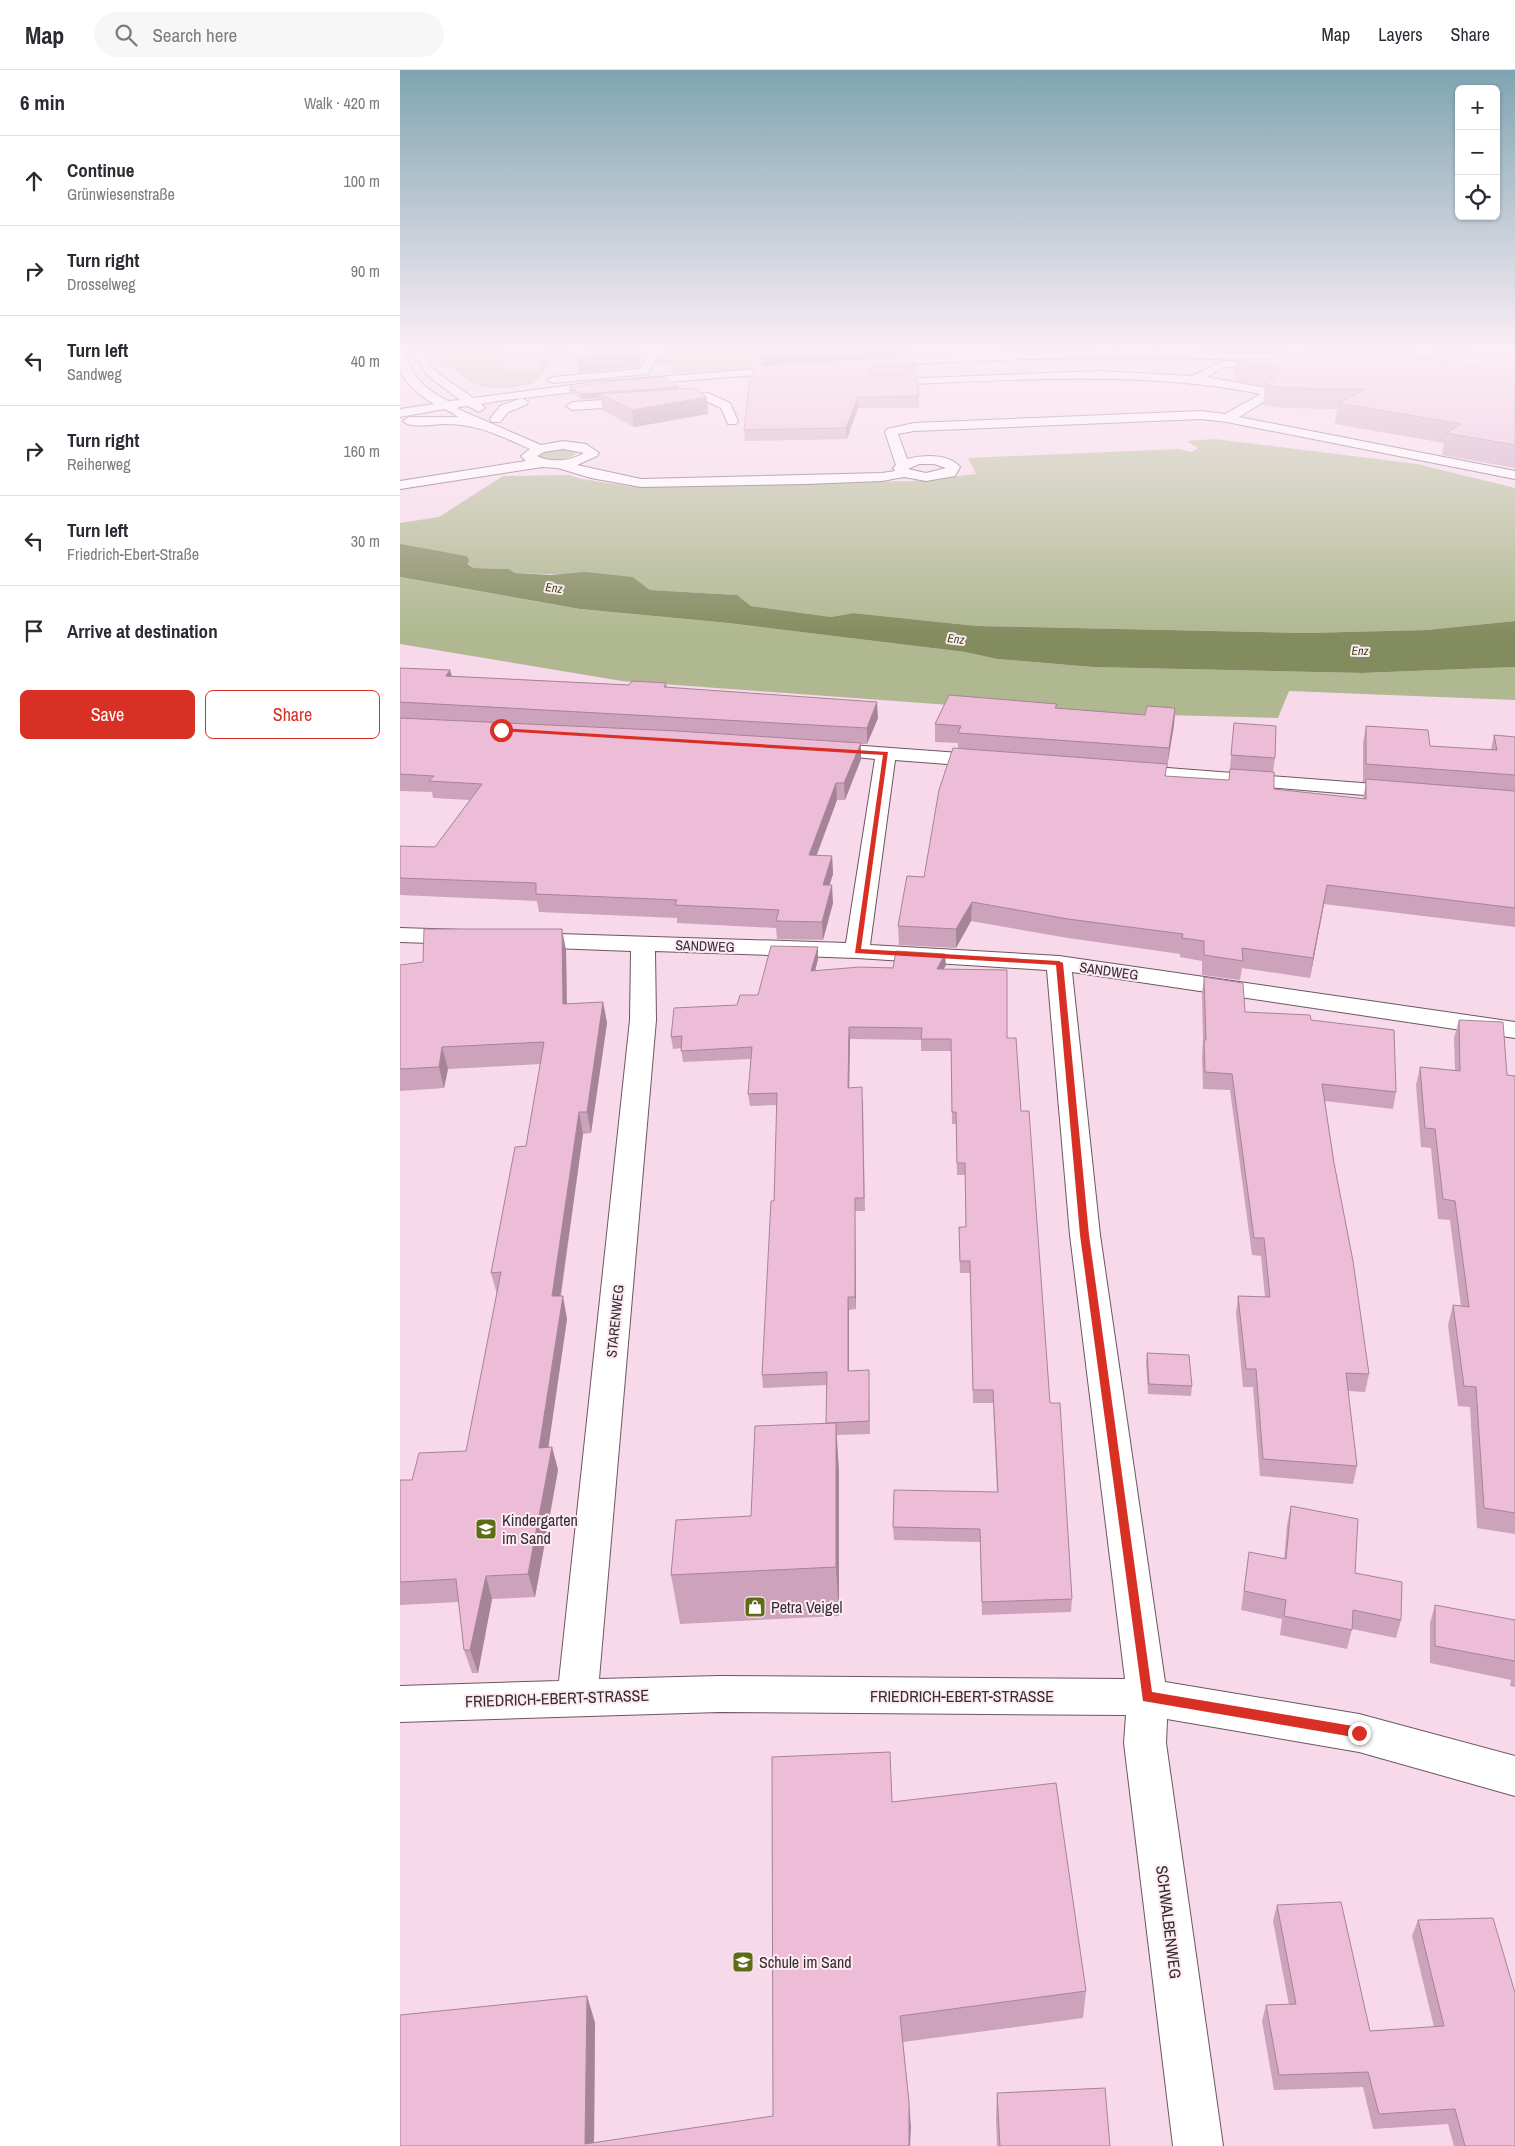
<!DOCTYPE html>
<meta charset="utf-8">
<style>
:root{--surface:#fff;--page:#f7f7f7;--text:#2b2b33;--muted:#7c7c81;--line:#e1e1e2;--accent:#d93025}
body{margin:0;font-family:"Archivo Narrow",sans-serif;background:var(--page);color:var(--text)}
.controls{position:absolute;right:15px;top:15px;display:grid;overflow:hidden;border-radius:8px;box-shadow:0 1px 4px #0004}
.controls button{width:45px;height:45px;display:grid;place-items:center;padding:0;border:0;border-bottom:1px solid var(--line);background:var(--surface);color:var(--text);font:25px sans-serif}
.stop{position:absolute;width:15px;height:15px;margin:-11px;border:4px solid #d93025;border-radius:50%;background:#fff}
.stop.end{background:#d93025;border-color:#fff;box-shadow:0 1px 5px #0008}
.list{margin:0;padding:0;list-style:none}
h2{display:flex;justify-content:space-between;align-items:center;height:65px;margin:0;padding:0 20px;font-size:21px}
h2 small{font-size:16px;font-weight:400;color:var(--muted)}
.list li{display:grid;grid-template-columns:32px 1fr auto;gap:15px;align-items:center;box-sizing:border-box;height:90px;padding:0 20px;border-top:1px solid var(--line)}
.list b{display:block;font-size:19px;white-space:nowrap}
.list p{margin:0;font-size:16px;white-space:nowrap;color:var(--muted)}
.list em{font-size:16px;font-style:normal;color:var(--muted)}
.actions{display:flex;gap:10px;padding:15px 20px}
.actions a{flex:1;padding:11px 0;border:1px solid var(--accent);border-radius:8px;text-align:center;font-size:18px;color:var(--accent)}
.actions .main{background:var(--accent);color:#fff}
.icon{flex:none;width:28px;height:28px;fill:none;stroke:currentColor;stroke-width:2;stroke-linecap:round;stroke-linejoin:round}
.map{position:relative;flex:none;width:1115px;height:2076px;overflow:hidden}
header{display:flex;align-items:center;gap:30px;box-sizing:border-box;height:70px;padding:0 25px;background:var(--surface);border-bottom:1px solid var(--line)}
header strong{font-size:24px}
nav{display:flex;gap:28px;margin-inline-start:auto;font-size:18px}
.search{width:350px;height:45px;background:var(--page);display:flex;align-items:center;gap:12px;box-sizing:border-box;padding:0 18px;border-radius:28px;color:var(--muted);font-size:19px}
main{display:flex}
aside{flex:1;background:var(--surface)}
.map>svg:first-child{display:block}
.green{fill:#afb890}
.water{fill:#838c5f}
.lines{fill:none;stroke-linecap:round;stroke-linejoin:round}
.minor-casing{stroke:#6e5563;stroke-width:2}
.major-casing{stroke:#6e5563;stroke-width:2}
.minor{fill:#fff;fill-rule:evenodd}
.major{fill:#fff;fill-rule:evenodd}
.major-bridge-casing{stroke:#6e5563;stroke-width:14;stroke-linecap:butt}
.major-bridge{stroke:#fff;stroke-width:12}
.wall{fill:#cca3ba;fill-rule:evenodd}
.shaded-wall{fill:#a68497}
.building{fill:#edbdd8;stroke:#a68497}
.route{fill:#d93025}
.labels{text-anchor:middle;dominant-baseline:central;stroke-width:4;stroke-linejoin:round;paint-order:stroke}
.far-water-label{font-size:12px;font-style:italic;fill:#3b440e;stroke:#fdebf4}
.street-label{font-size:14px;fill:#362b31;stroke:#fdebf4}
.near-poi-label{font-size:16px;fill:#362b31;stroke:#fdebf4;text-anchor:start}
.near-street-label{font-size:16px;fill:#362b31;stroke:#fdebf4}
</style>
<header>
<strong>Map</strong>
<div class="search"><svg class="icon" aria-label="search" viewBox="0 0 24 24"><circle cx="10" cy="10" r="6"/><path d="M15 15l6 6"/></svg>Search here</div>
<nav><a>Map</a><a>Layers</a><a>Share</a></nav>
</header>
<main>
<aside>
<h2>6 min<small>Walk · 420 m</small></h2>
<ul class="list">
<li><svg class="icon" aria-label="ahead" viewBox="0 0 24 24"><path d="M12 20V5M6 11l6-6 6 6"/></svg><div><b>Continue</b><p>Grünwiesenstraße</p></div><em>100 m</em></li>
<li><svg class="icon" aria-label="right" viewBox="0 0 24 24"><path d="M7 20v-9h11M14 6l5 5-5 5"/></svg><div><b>Turn right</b><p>Drosselweg</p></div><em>90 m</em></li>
<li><svg class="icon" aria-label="left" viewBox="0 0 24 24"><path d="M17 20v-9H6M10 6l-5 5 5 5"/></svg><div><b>Turn left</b><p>Sandweg</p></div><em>40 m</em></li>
<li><svg class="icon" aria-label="right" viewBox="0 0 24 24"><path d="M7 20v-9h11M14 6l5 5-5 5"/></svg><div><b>Turn right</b><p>Reiherweg</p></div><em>160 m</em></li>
<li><svg class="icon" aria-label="left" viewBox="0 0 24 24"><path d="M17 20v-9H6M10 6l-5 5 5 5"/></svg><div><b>Turn left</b><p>Friedrich-Ebert-Straße</p></div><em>30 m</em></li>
<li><svg class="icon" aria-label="arrive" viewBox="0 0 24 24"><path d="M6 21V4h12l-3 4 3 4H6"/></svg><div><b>Arrive at destination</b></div></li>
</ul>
<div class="actions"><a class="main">Save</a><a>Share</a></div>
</aside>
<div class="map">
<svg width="1115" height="2076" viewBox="0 0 1115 2076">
<rect width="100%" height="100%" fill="#f7d9ea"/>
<g class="green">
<path d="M 767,276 C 828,276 887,278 947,290 Z"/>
<polygon points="1041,276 1081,276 1038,295 1007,291"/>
<polygon points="634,277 698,277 705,278 600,282 599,279"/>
<path d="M 146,278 L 172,278 L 166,287 L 156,287 L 133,314 C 114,317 92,322 73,313 C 63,308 54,296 43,297 L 34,281 L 102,279 L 104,299 L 139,300 Z"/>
<polygon points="265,278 358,279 350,298 272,303 276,295 255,295"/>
<polygon points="815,369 1017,394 1115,418 1115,551 1026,560 906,563 577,556 453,543 431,547 351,536 337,525 250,520 233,507 115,503 109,499 73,498 68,493 0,475 0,453 39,447 103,406 169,405 182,409 234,417 511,411 576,404 568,388 779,379 792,382 798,378 787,371"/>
<path d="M 153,379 L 174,381 L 176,384 C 166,391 146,393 136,385 Z"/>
<polygon points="0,507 180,539 328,553 565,582 597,589 692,597 962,603 1115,597 1115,630 889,621 878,648 645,642 222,611 0,574"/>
</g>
<polygon class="water" points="0,474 66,486 69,489 68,494 73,498 109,499 115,503 151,505 185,502 233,507 250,520 337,525 351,536 431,547 453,543 577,556 906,563 1026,560 1115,551 1115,597 962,603 692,597 597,589 565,582 328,553 180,539 0,507"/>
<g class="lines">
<g class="minor-casing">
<g id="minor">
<polygon points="0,276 113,276 108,279 0,281"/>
<polygon points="253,276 263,276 248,304 153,313 147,310 153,307 240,299"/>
<polygon points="731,276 741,276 744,283 739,286 735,285"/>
<polygon points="752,276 777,276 803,281 804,283 799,286 757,279"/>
<polygon points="860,276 894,276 1003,289 1009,292 1003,295 865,279"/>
<path d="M 822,291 L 871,292 L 877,295 L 871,298 L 824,297 L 807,307 L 872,319 L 878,323 L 839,347 L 1115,401 L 1115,409 L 827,352 L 801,349 L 514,361 L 498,364 L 507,389 C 523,385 548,383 560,397 L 555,406 L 526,411 L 504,407 L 482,411 L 407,414 L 241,417 L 191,408 L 158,398 L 142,397 L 0,419 L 0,411 L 126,391 L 121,386 L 130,379 C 100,366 78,354 45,354 C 34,354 10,359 3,351 L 9,347 L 58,347 L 52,343 L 58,339 L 141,375 L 163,371 L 186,374 L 199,383 L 197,386 L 177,395 L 241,409 L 482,403 L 495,401 L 493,398 L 496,395 L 485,362 L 487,359 L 514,353 L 801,341 L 825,344 L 861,324 C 735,299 606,311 479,315 L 473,312 L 475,310 L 699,301 L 792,306 ZM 163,379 L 184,383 C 171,391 151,393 137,386 L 144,382 ZM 519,394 L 534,394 L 546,398 L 526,403 L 508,399 Z"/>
<polygon points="308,323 330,333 338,351 336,354 328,354 321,338 306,331 172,340 166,336 172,332"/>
<polygon points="122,328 128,332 126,335 108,342 100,352 92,352 90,349 100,336"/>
<path d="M 423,673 L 587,685 L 594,687 L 597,691 L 594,695 L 587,697 L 495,690 L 470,875 L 659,886 L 1115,952 L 1115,968 L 672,902 L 700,1165 L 765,1612 L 959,1644 L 1115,1686 L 1115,1726 L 959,1682 L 767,1649 L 766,1673 L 823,2076 L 773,2076 L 724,1673 L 726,1645 L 319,1642 L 0,1652 L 0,1616 L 159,1611 L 230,950 L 231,881 L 127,877 L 119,875 L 115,870 L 119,865 L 127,863 L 446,873 L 475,689 L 416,683 L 413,679 L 416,675 ZM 255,881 L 457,888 L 647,900 L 670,1165 L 725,1609 L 319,1606 L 199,1609 L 256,950 Z"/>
<polygon points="728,695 1001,716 1008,718 1011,722 1008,726 1001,728 721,705 718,701 721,697"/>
<polygon points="0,858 62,860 70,862 74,867 70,872 62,874 0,872"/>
</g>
</g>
<g class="major-casing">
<g id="major">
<path d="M 703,280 L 816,282 L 930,288 L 936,291 L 930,294 C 778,285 628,286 476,296 L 470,293 L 476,290 L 590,283 Z"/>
<path d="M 19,281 L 23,282 L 35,301 L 73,328 L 195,312 L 391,296 L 397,299 L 391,302 L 244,314 L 98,331 L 81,334 L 85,338 L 79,342 L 68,336 L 58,337 L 57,342 L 53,343 L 44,339 L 0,347 L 0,339 L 34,334 C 22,327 3,313 0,298 C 0,293 0,287 0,282 C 8,284 10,297 14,304 C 22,316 35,324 48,331 L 60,330 L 27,305 L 14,284 Z"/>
</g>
</g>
<use href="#minor" class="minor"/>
<use href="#major" class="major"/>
<g class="major-bridge-casing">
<polyline id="major-bridge" points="0,285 2,276"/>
</g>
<use href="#major-bridge" class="major-bridge"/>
</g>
<g class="wall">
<polygon points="512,276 512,286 515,296 515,305 519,326 519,338 458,338 447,369 345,371 344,360 362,296 361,282"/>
<path d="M 903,276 L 1017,276 L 1016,281 L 1006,286 L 1103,301 L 1115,296 L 1115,398 L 1042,385 L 1044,373 L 935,354 L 937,339 L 881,338 L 863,335 L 865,316 L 833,310 L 835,290 L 905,288 L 905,285 L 903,285 ZM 942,279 L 975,283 L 975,286 L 970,287 L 937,286 L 937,281 Z"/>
<polygon points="169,317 279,318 307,327 308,344 234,357 202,340 201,328 182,329 170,323"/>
<polygon points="0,598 50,600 52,606 229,615 266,613 267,617 478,648 467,674 461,674 461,689 445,730 437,730 417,785 432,786 433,804 429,815 433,833 423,870 377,869 376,858 277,853 277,848 139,842 137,831 0,825 0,776 35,777 70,730 33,728 32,722 0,721"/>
<polygon points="775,638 774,655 767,697 766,697 766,706 829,710 834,653 875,688 873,702 874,719 963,729 966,712 963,712 963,673 966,656 1030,676 1091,680 1094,665 1115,667 1115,857 924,834 910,908 842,898 840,910 802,905 802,891 780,887 780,884 668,868 571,851 556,878 499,875 498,856 524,807 558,678 558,673 535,672 535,654 656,639 745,645"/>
<polygon points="418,877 418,889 415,901 546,895 544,899 607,968 621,1041 650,1333 672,1529 671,1542 582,1545 580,1472 494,1470 493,1457 597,1422 593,1333 573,1333 570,1203 560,1203 559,1170 559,1157 566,1157 565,1105 557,1105 556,1054 552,1054 551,981 521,981 521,970 450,969 449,1018 463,1029 465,1141 455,1141 456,1239 449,1240 449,1301 469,1313 470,1364 436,1365 439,1402 439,1546 280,1554 271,1505 351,1446 426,1353 427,1315 363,1318 362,1305 374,1131 377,1035 350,1036 348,1024 351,989 283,992 281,978 273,979 271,967 358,925"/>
<polygon points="166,880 167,934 203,932 207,953 191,1063 183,1064 161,1226 167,1249 148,1377 152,1377 158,1400 135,1527 92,1529 78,1603 72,1603 64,1580 59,1532 0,1535 0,1410 12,1410 66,1381 97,1224 91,1203 126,1076 141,994 48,999 44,1018 0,1021 0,895"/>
<polygon points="804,907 845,942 911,950 996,1022 993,1039 925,1031 934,1093 969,1304 965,1322 948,1321 957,1396 953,1414 860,1406 853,1317 843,1317 836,1243 838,1226 865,1227 861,1186 852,1185 830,1020 803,1019 802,987 803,971 802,923"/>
<polygon points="1059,950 1107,1005 1115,1006 1115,1464 1077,1458 1070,1337 1058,1336 1048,1255 1053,1235 1061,1236 1050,1150 1038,1149 1031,1078 1021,1077 1016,1015 1020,997 1055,1000 1054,968"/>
<polygon points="747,1283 792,1316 791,1326 748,1324 746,1293"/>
<polygon points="891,1436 1001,1550 996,1568 952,1559 947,1579 880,1565 882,1549 841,1540 849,1482 884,1489 887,1455"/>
<polygon points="1035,1535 1115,1550 1115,1617 1110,1616 1111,1610 1030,1593 1030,1553"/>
<polygon points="492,1732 686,1921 683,1948 503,1972 509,2032 510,2076 0,2076 187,1926 195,1953 194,2073 373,2046"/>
<polygon points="877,1835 970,1961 1034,1957 1012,1866 1018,1850 1115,2076 1054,2076 1048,2054 973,2059 963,2017 874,2020 862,1951 866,1935 889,1935 873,1851"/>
<polygon points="597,2023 710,2076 597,2076 596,2049"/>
</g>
<g class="shaded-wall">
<polygon points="456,276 512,276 512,287 362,297 361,282"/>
<polygon points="938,276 943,276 942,279 937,281"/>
<polygon points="1004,276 1017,276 1016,281 1002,287"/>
<polygon points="239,280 240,295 239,297 178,303 176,288"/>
<polygon points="471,297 471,308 467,301"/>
<polygon points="279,317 280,323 200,324 201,328 182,329 181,324"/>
<polygon points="307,327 308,344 234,357 232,340"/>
<polygon points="458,327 458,338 447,369 446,358"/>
<polygon points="50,600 54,616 46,606"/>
<polygon points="477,632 478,648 467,674 467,658"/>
<polygon points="775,638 774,655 767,697 769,678"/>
<polygon points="461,673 461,689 445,730 444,713"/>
<polygon points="436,713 437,730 410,802 409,785"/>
<polygon points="432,786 433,804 424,833 423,815"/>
<polygon points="432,815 433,833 423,870 422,852"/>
<polygon points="927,815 924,834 910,908 913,888"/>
<polygon points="572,832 571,851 556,878 556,859"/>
<polygon points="162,859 166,880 167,955 163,934"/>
<polygon points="418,877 418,889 412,913 411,901"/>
<polygon points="545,884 546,895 537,910 537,899"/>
<polygon points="203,932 207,953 191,1063 187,1042"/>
<polygon points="449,957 450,969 449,1030 448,1018"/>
<polygon points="42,977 48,999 44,1018 39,997"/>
<polygon points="179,1042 183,1064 157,1249 152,1226"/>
<polygon points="455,1128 455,1141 456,1239 455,1227"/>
<polygon points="163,1226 167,1249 145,1401 139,1378"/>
<polygon points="448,1227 449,1240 449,1314 448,1301"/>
<polygon points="436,1353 439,1402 439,1546 436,1497"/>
<polygon points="152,1377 158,1400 135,1527 128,1504"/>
<polygon points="86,1506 92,1529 78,1603 70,1580"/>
<polygon points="187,1926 195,1953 194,2076 185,2074"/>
<polygon points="509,2032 511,2057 510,2076 509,2076"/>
</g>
<g class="building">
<polygon points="186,276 232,276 239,280 237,283 176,288"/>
<polygon points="364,276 456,276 361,282"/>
<polygon points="976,281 1103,301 1111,296 1115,296 1115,375 1046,363 1061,354 938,333 966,319 884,318 865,314 882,303 875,297 835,290 905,288 905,284 970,287 975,286"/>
<polygon points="513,286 515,296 471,297 467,301 475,306 516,304 519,326 458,327 446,358 344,360 350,309 356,296"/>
<polygon points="265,307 279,317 181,324 169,317 223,310"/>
<polygon points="293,318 307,327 232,340 200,324"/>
<polygon points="0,598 50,600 46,606 229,615 232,611 266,613 264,617 477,632 467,658 0,632"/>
<polygon points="549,625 657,634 655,638 745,645 747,636 775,638 769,678 558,663 561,656 535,654"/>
<polygon points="0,648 277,661 461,673 444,713 436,713 409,785 432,786 423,815 432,815 422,852 376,851 379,840 275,835 277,830 136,824 136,813 0,808 0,776 35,777 82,714 29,711 34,706 0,704"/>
<polygon points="834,653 876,656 875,688 831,685"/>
<polygon points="966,656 1028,660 1030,676 1097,680 1094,665 1115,667 1115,705 966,694"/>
<polygon points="553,678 767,694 765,706 829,710 830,699 874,702 874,719 966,729 966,709 1115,721 1115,838 927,815 913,888 842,878 843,891 804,885 804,871 782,868 783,864 668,849 572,832 556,859 498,856 507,806 524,807 539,720"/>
<polygon points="24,859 162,859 163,934 203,932 187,1042 179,1042 152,1226 163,1226 139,1378 152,1377 128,1504 86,1506 70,1580 64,1580 56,1509 0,1512 0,1410 12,1410 19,1383 66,1381 101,1202 91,1203 115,1077 126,1076 144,972 42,977 39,997 0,999 0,895 23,892"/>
<polygon points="371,876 418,877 411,901 460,897 493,898 496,881 545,884 537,899 607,900 607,968 616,968 621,1041 629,1041 650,1333 660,1333 672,1529 582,1532 580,1459 493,1457 494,1420 598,1422 593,1320 573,1320 570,1191 560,1191 559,1157 566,1157 565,1093 557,1093 556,1042 552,1042 551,969 521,969 522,958 449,957 448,1018 462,1017 464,1128 455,1128 455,1227 448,1227 448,1301 469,1300 469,1351 426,1353 427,1302 362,1305 371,1131 374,1131 377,1023 348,1024 352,977 281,981 282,966 271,967 274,938 337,935 340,925 358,925"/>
<polygon points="804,907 843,913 845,942 910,945 911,950 994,960 996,1022 922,1014 934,1093 953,1191 969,1304 946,1303 957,1396 863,1389 856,1299 846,1299 838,1226 870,1227 864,1168 854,1168 832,1004 805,1002 804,970 806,970"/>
<polygon points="1059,950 1103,952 1107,1005 1115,1006 1115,1443 1084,1438 1076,1317 1064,1316 1053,1235 1069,1237 1055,1131 1043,1129 1035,1059 1025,1058 1020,997 1060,1001"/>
<polygon points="747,1283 789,1285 792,1316 749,1314"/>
<polygon points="436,1353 436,1497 271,1505 276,1450 351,1446 355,1356"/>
<polygon points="891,1436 958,1449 955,1503 1002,1512 1001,1550 953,1540 952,1560 884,1546 886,1530 844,1521 849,1482 886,1489"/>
<polygon points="1035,1535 1115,1550 1115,1591 1035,1576"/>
<polygon points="490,1682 492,1732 656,1713 686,1921 500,1946 509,2032 509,2076 0,2076 0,1945 187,1926 185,2074 373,2046 372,1687"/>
<polygon points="941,1832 970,1961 1044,1956 1018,1850 1093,1848 1115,1923 1115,2076 1065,2076 1055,2039 979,2044 968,2002 879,2005 866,1935 896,1934 877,1835"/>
<polygon points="705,2018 710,2076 600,2076 597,2023"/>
</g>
<linearGradient id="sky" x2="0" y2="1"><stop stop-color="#7fa4b1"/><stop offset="0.49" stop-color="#fbeef6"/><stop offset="1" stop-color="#fbeef6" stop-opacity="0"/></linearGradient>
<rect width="1115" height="567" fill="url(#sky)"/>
<polygon class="route" points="101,658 488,682 461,879 659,891 663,893 689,1165 752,1622 959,1657 963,1659 965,1663 963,1667 959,1668 743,1631 680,1165 656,895 455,883 483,685 99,661"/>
<defs>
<g id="school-square" transform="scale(1.125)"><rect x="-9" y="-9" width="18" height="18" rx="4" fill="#5f6c16" stroke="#fdebf4"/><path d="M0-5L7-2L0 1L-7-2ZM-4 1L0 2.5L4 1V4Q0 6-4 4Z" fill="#fff"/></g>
<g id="shop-square" transform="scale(1.125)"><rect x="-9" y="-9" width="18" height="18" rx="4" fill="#5f6c16" stroke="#fdebf4"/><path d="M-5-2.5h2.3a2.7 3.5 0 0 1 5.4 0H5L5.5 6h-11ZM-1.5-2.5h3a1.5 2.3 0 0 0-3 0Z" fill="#fff"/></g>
</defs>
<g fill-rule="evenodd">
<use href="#school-square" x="86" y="1459"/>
<use href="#shop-square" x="355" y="1537"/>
<use href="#school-square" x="343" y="1892"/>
</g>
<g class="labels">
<g class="far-water-label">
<text transform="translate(154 518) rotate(7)">Enz</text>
<text transform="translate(556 569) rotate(7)">Enz</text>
<text transform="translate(960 581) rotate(1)">Enz</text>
</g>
<g class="street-label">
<text transform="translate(305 876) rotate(2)">SANDWEG</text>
<text transform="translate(709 901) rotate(8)">SANDWEG</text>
<text transform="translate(215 1251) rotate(-84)">STARENWEG</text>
</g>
<g class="near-poi-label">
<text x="102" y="1450">Kindergarten<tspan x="102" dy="18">im Sand</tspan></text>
<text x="371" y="1537">Petra Veigel</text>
<text x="359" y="1892">Schule im Sand</text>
</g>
<g class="near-street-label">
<text x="562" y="1626">FRIEDRICH-EBERT-STRASSE</text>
<text transform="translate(157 1628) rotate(-2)">FRIEDRICH-EBERT-STRASSE</text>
<text transform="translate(769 1852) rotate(83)">SCHWALBENWEG</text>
</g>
</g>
</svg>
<div class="controls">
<button>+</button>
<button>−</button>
<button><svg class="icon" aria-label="locate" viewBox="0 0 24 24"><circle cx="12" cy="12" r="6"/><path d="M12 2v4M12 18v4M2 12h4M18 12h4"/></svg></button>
</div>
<div class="stop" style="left:101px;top:660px"></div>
<div class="stop end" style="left:959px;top:1663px"></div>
</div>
</main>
